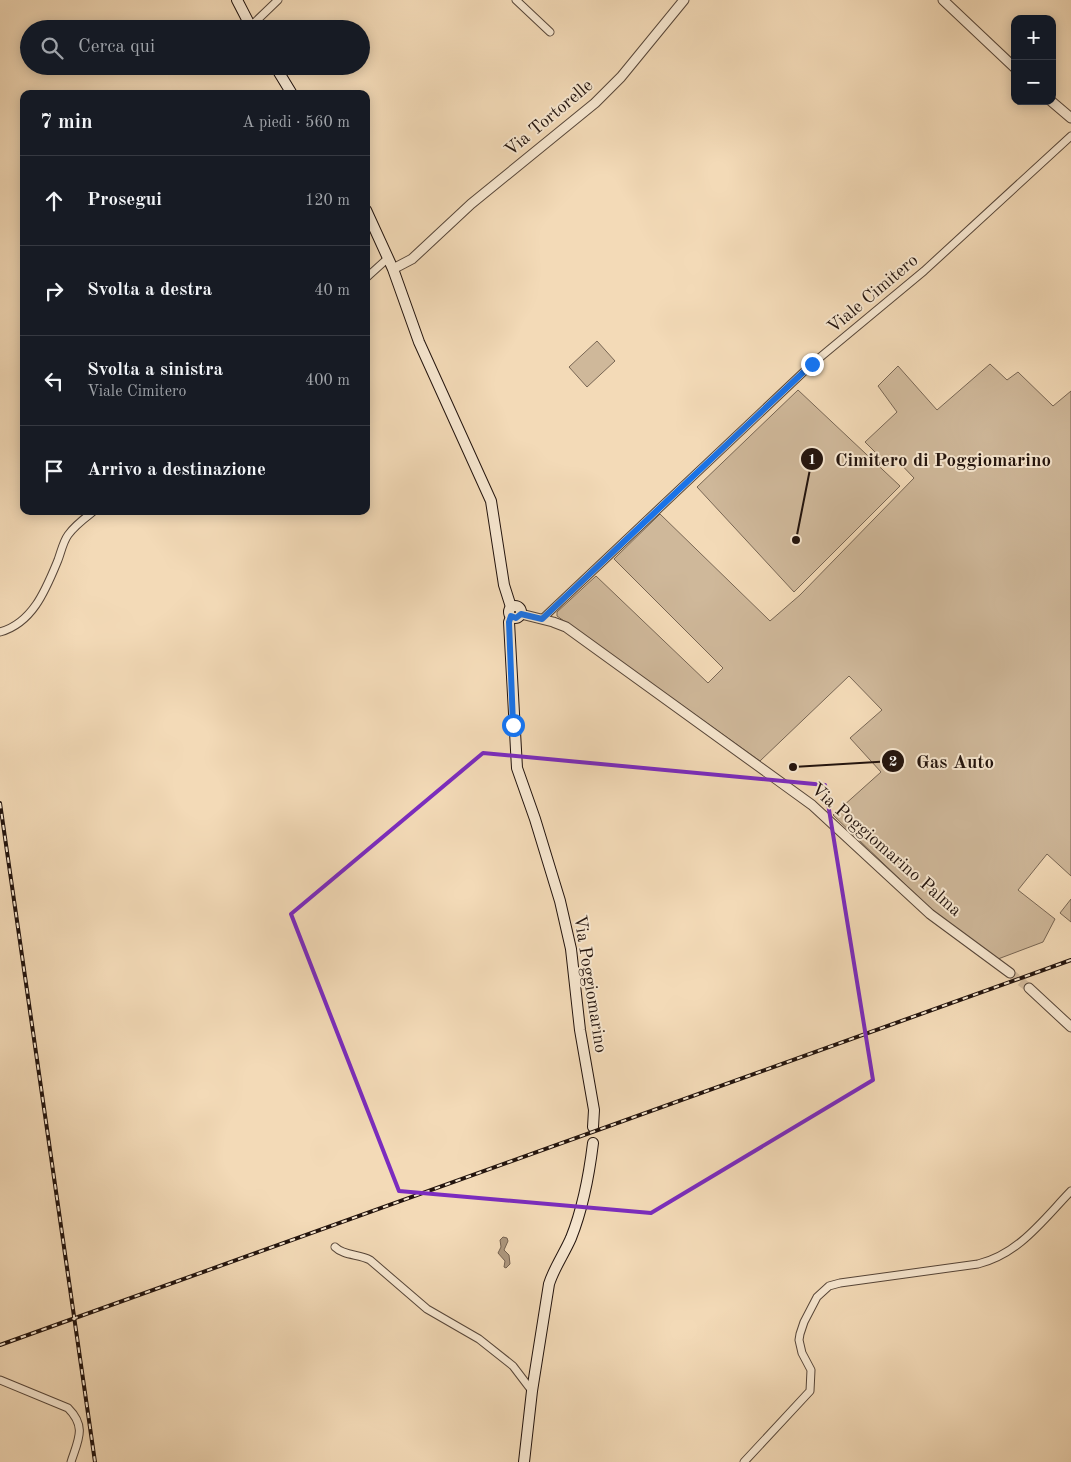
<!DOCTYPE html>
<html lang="it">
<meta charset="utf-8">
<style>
:root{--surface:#171b24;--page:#242831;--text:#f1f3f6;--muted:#9ea1a6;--line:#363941}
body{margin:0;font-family:"Old Standard TT",serif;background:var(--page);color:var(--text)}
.controls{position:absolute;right:15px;top:15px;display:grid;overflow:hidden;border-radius:10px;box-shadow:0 2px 12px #0003}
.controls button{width:45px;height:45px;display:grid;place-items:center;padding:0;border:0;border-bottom:1px solid var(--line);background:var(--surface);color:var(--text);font:25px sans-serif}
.stop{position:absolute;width:15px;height:15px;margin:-11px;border:4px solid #1a73e8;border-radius:50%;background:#fff}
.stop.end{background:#1a73e8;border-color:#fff;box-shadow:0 1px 5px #0008}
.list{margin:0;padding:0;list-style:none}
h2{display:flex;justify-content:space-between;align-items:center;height:65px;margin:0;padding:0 20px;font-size:21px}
h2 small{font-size:16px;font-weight:400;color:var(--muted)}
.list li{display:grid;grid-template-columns:32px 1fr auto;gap:15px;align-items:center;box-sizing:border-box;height:90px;padding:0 20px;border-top:1px solid var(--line)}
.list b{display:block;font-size:19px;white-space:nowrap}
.list p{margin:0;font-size:16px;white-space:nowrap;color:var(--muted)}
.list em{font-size:16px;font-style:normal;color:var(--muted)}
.icon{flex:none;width:28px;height:28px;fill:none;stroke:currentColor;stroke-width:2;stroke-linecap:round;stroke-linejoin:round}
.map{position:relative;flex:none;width:1071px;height:1462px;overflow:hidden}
.search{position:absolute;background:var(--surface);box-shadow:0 2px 12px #0003;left:20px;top:20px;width:350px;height:55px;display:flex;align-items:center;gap:12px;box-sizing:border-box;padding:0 18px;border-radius:28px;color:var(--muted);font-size:19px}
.panel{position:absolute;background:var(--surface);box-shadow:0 2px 12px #0003;left:20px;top:90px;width:350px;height:425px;border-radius:10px}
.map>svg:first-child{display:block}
.green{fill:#cfb89a;stroke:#786654}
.water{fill:#ac967d;stroke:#756250}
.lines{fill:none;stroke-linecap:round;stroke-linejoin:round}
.tertiary-tunnel{stroke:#d4bc9e;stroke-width:9;stroke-dasharray:9 4.5;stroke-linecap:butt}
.minor-casing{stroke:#564538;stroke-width:9}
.tertiary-casing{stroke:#564538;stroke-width:11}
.secondary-casing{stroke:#22130d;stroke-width:12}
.minor{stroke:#f7e7d0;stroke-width:7}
.tertiary{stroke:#f7e7d0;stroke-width:9}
.secondary{stroke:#f7e7d0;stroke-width:10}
.rail-casing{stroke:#22130d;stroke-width:4}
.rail{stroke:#f7e7d0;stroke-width:2;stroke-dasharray:5.5;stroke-linecap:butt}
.route{stroke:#1a73e8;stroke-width:6}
.marked{fill:none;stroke:#7b2cbf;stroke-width:4;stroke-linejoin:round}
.labels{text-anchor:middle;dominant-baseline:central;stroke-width:4;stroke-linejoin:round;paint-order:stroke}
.street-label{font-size:18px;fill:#22130d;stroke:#f7e7d0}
.leader{fill:none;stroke:#22130d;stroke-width:2}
.callout-dot{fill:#22130d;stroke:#f7e7d0;stroke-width:2}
.mark-label{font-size:15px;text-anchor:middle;font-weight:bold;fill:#fff}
.callout-label{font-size:19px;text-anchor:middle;font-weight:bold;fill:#22130d;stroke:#f7e7d0;stroke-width:4;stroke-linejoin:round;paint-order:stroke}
</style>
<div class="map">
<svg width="1071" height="1462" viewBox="0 0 1071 1462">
<rect width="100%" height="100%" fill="#f3dab7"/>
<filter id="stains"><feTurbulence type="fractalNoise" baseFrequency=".004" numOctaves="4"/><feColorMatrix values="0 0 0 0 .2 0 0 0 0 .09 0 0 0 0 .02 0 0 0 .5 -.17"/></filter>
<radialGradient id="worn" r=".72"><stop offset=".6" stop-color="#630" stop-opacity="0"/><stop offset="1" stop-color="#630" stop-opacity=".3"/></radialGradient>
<g class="green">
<polygon points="597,341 615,361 587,387 569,367"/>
<polygon points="990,364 1007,380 1018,372 1053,406 1071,391 1071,876 1047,854 1018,890 1055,919 1043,942 998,959 933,911 833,815 881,772 850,738 882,710 849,676 760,761 557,616 557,612 596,576 708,683 723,668 614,559 660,514 770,621 800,595 914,478 894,457 886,463 865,442 897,412 878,386 898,366 937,410"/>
<polygon points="798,390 900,486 794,592 697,487"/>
<polygon points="1071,899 1071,922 1060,913"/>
</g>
<polygon class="water" points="503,1237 507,1238 508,1241 504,1250 509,1255 510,1264 506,1268 504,1267 505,1261 498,1253 501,1247 500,1240"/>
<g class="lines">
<polyline class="tertiary-tunnel" points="1010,973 1029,988"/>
<g class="minor-casing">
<g id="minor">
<polyline points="516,0 550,32"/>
<polyline points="251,26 278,0"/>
<polyline points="366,278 387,259"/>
<polyline points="542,619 812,364 924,271 1071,136"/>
<path d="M 0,632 C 33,623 46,589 58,560 C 61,552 63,542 68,535 C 75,525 85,518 94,511"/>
<path d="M 335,1247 C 344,1256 359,1254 370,1260 L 427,1309 L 479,1339 L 513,1366 L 532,1391"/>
<path d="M 0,1380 L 68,1408 C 87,1427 78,1440 71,1462"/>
<path d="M 744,1462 L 810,1391 L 811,1370 L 802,1353 L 799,1340 L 800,1334 L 804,1322 L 817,1297 L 829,1286 L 840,1283 L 978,1264 C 1019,1254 1043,1220 1071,1191"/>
</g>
</g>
<g class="tertiary-casing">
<g id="tertiary">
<polyline points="943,0 1015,68"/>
<polyline points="1051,101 1071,118"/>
<polyline points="393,269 412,259 471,204 595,103 621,77 684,0"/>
<polyline points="521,614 553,622 566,627 812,805 930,914 1010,973"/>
<polyline points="1029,988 1071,1027"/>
</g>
</g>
<g class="secondary-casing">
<g id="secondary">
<polyline points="237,0 252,29"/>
<polyline points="275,66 292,94"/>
<polyline points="366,210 393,269 419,342 491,501 504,585 511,607"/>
<circle cx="515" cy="612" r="6"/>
<polyline points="511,617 509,622 517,768 535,819 560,901 571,949 580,1030 594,1110 593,1127"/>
<path d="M 524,1462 L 532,1391 L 549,1284 C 554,1268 564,1254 571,1238 C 583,1208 589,1176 593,1143"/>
</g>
</g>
<use href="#minor" class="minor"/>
<use href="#tertiary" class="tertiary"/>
<use href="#secondary" class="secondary"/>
<g class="rail-casing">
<g id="rail">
<polyline points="0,803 95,1462"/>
<polyline points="0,1345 1071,960"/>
</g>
</g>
<use href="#rail" class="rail"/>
</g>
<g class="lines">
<polyline class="route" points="513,725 509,622 511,616 516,618 521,614 542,619 812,364"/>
</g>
<path class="marked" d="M 483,753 L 825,785 L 873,1080 L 651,1213 L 399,1191 L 291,914 Z"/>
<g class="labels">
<g class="street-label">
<text transform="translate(549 118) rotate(-40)">Via Tortorelle</text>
<text transform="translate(873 294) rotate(-40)">Viale Cimitero</text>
<text transform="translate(886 850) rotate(41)">Via Poggiomarino Palma</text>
<text transform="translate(590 984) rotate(81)">Via Poggiomarino</text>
</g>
</g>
<path class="leader" d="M796 540L812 459M793 767L893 761"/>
<g class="callout-dot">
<circle cx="796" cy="540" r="5"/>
<circle cx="793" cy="767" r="5"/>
<circle cx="812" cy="459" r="12"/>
<circle cx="893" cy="761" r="12"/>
</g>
<g class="mark-label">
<text x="812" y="464">1</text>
<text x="893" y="766">2</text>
</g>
<g class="callout-label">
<text x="943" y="466">Cimitero di Poggiomarino</text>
<text x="955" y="768">Gas Auto</text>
</g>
<rect width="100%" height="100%" filter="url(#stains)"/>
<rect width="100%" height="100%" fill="url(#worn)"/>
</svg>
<div class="controls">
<button>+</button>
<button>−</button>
</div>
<div class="stop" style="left:513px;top:725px"></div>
<div class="stop end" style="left:812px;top:364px"></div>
<div class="search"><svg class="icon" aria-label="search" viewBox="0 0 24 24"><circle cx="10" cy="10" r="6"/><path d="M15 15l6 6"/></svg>Cerca qui</div>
<section class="panel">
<h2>7 min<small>A piedi · 560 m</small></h2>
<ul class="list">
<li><svg class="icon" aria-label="ahead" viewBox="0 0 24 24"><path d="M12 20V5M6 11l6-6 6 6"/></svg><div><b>Prosegui</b></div><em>120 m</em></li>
<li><svg class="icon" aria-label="right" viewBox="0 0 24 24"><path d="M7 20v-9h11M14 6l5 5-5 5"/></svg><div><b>Svolta a destra</b></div><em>40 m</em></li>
<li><svg class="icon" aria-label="left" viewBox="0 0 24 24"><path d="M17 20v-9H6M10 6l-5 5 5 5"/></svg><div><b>Svolta a sinistra</b><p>Viale Cimitero</p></div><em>400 m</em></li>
<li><svg class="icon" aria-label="arrive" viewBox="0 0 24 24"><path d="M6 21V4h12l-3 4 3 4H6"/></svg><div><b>Arrivo a destinazione</b></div></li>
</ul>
</section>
</div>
